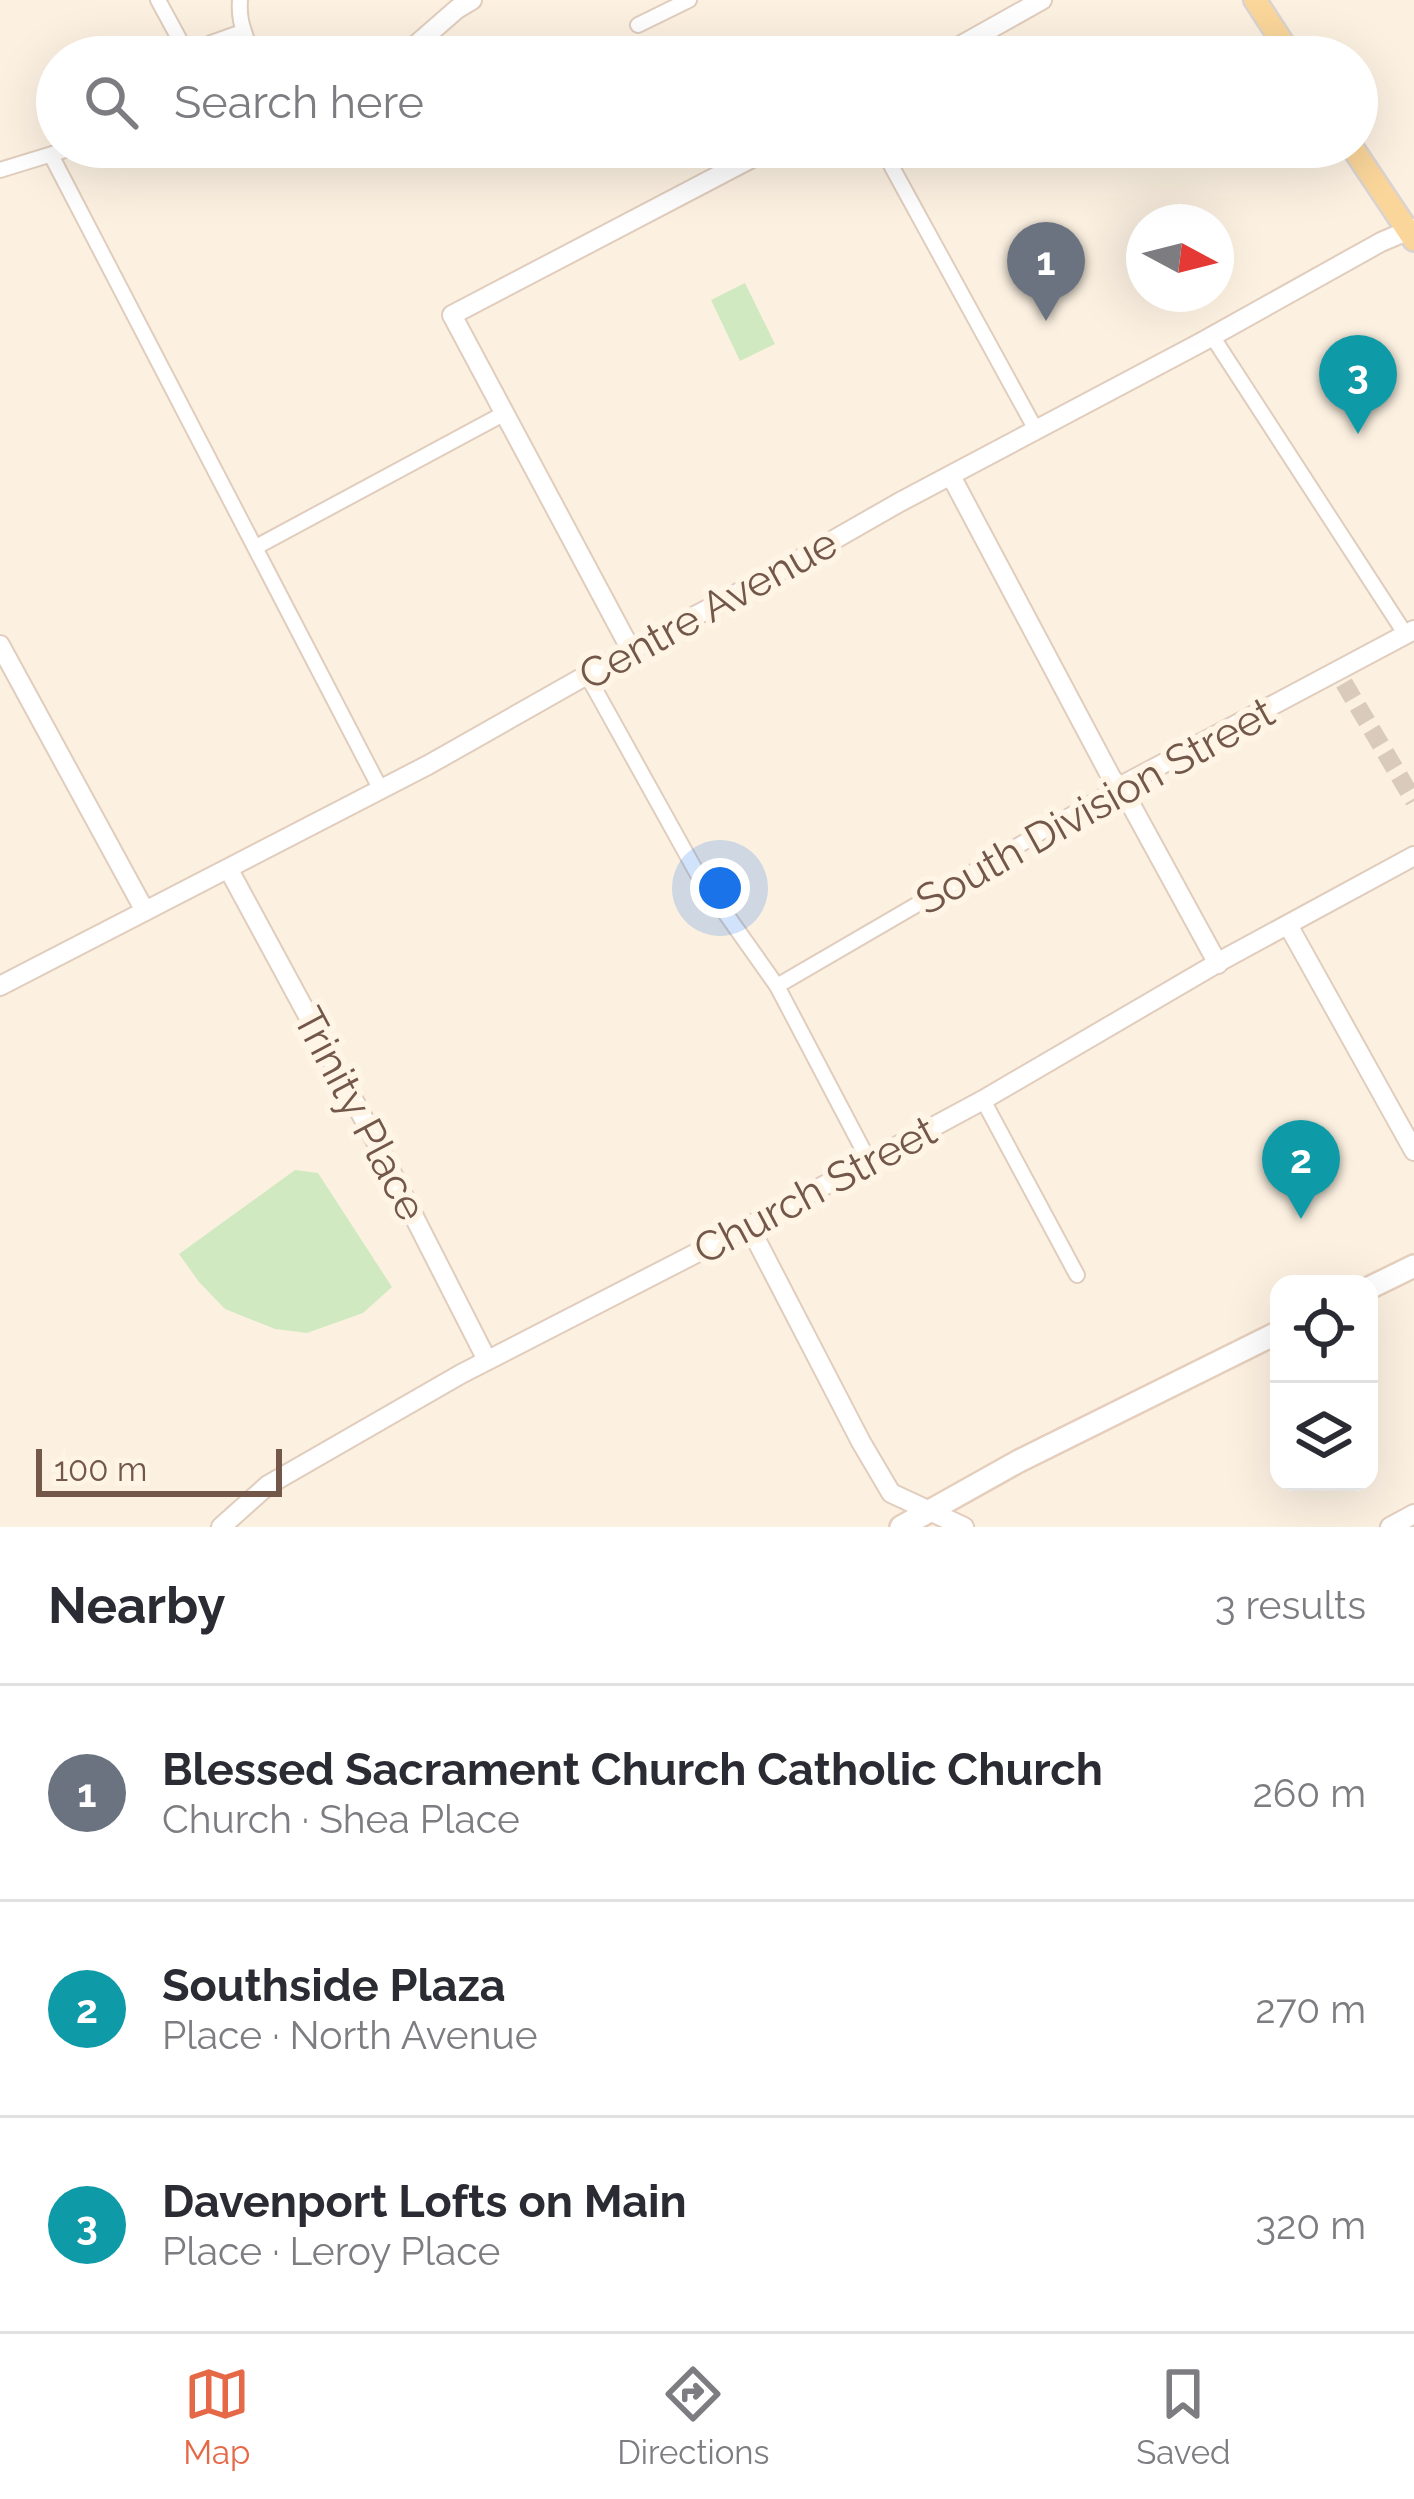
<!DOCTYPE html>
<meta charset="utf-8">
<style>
:root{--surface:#fff;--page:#f2f2f3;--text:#2b2b33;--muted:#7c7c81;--line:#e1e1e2;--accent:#e56947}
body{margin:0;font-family:Raleway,sans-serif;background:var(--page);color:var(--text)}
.controls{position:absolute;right:36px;bottom:36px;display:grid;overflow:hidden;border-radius:24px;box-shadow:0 12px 48px #0002}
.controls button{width:108px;height:108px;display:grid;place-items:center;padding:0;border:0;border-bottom:3px solid var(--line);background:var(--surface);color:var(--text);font:60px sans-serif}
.compass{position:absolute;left:1126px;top:204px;width:108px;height:108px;border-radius:50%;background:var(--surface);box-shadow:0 12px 48px #0002;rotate:97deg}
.scale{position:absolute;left:36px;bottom:30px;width:246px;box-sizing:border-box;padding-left:12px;border:6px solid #735749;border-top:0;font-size:33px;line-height:42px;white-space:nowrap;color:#735749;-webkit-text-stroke:9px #fff5e7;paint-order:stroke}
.you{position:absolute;left:720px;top:888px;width:42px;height:42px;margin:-30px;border:9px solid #fff;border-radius:50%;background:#1a73e8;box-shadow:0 0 0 18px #1a73e833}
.badge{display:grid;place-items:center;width:78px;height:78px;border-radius:50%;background:var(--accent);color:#fff;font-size:39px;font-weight:700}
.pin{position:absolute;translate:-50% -99px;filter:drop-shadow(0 3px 6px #0008)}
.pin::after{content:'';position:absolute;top:63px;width:42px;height:36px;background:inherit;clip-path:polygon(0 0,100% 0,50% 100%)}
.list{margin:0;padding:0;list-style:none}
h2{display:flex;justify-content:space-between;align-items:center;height:156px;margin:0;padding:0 48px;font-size:51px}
h2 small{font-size:39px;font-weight:400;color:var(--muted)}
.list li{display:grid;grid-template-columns:78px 1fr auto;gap:36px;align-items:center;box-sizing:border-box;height:216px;padding:0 48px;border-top:3px solid var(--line)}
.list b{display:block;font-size:45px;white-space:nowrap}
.list p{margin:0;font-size:39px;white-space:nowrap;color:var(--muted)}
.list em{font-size:39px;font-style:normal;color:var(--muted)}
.icon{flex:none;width:66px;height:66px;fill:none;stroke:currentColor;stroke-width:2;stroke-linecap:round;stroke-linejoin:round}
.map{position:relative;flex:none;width:1414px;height:1527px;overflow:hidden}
.search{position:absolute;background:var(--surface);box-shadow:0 12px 48px #0002;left:36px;right:36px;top:36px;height:132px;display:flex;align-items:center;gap:30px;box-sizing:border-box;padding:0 42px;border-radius:66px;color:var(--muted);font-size:45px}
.sheet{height:804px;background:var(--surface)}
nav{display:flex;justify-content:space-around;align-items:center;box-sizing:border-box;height:168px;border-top:3px solid var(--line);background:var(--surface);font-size:33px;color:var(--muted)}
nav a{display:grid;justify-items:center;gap:6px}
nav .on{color:var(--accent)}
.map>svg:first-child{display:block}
.green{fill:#d1e9c0}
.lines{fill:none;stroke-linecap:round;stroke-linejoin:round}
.tertiary-tunnel{stroke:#dacabb;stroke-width:18;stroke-dasharray:18 9;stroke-linecap:butt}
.minor-casing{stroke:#e0cdbd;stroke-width:18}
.tertiary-casing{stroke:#e0cdbd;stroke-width:22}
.secondary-casing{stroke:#e5cebb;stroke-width:26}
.primary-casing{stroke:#dbd3d0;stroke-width:26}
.minor{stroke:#fff;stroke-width:14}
.tertiary{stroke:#fff;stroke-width:18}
.secondary{stroke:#fff;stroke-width:21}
.primary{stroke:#fad69a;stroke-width:21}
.labels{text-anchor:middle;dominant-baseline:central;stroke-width:12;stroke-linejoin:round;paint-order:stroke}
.street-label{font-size:42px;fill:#735749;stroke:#fff5e7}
</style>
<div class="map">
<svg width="1414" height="1527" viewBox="0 0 1414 1527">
<rect width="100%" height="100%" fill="#fcf1e1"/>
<g class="green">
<polygon points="745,283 775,344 740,361 711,300"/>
<polygon points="295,1170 318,1173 392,1287 363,1313 307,1333 275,1329 225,1309 199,1282 179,1254"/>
</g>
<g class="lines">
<polyline class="tertiary-tunnel" points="1344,683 1414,801"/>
<g class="minor-casing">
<g id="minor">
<polyline points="158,0 189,57"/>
<path d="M 240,0 C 238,27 248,35 251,57"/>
<polyline points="638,25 689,0"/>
<polyline points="192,57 211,43 242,32"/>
<polyline points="881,147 1036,430"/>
<polyline points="51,155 381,790"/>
<polyline points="0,170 75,147"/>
<polyline points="1212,336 1406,635"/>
<polyline points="256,547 505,413"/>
<polyline points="587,675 697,873 777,986 869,1161"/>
<polyline points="777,986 1119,787"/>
<polyline points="983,1100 1077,1275"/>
</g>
</g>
<g class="tertiary-casing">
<g id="tertiary">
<polyline points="402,57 457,9 472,0"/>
<polyline points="940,57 1042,0"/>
<polyline points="951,476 1111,777 1130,803 1218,964"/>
<polyline points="0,645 145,911"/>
<polyline points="631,650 452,315 773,147"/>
<polyline points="1119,787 1414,630"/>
<polyline points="229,870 374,1138 487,1360"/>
<polyline points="1288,925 1414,1151"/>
<polyline points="0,986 428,765 631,650 774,574 900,502 1200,343 1381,242 1414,228"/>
<polyline points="749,1226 861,1442 891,1493 964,1527"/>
<polyline points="221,1527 268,1485 461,1374 749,1226 983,1100 1226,958 1414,856"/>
<polyline points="1390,1527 1414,1514"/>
</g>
</g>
<g class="secondary-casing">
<g id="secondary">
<polyline points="1369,1288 1414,1266"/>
<polyline points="901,1527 1019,1461 1279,1332"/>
</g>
</g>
<g class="primary-casing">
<g id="primary">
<polyline points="1255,0 1292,57"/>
<polyline points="1352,147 1414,240"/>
</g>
</g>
<use href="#minor" class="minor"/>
<use href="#tertiary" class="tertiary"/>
<use href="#secondary" class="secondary"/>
<use href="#primary" class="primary"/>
</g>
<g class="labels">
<g class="street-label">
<text transform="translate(708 609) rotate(-29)">Centre Avenue</text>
<text transform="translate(1095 806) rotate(-29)">South Division Street</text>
<text transform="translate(360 1114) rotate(62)">Trinity Place</text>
<text transform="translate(815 1190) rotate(-28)">Church Street</text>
</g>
</g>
</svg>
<div class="controls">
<button><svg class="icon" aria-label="locate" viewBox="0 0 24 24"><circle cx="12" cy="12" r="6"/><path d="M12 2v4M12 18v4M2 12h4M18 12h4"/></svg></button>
<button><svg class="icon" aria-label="layers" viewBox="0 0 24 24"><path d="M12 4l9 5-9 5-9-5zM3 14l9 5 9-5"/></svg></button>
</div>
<svg class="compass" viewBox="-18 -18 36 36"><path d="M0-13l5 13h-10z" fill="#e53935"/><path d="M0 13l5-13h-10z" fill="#7c7c81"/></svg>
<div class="scale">100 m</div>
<div class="you"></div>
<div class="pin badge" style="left:1046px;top:321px;background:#6b7280">1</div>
<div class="pin badge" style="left:1301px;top:1219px;background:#0f9aa8">2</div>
<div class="pin badge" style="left:1358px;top:434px;background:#0f9aa8">3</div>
<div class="search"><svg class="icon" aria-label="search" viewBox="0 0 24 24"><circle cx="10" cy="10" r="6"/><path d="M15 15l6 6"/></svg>Search here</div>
</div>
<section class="sheet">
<h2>Nearby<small>3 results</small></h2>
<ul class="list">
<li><span class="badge" style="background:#6b7280">1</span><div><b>Blessed Sacrament Church Catholic Church</b><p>Church · Shea Place</p></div><em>260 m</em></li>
<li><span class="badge" style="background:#0f9aa8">2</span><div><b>Southside Plaza</b><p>Place · North Avenue</p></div><em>270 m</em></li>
<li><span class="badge" style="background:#0f9aa8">3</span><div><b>Davenport Lofts on Main</b><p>Place · Leroy Place</p></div><em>320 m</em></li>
</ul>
</section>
<nav>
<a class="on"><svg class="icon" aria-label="map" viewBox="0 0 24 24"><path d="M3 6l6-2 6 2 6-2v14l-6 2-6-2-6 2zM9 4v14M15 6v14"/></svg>Map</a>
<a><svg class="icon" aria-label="directions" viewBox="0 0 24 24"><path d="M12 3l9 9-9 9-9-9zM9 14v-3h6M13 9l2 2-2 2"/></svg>Directions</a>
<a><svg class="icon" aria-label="saved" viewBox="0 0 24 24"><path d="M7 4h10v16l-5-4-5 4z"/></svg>Saved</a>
</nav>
